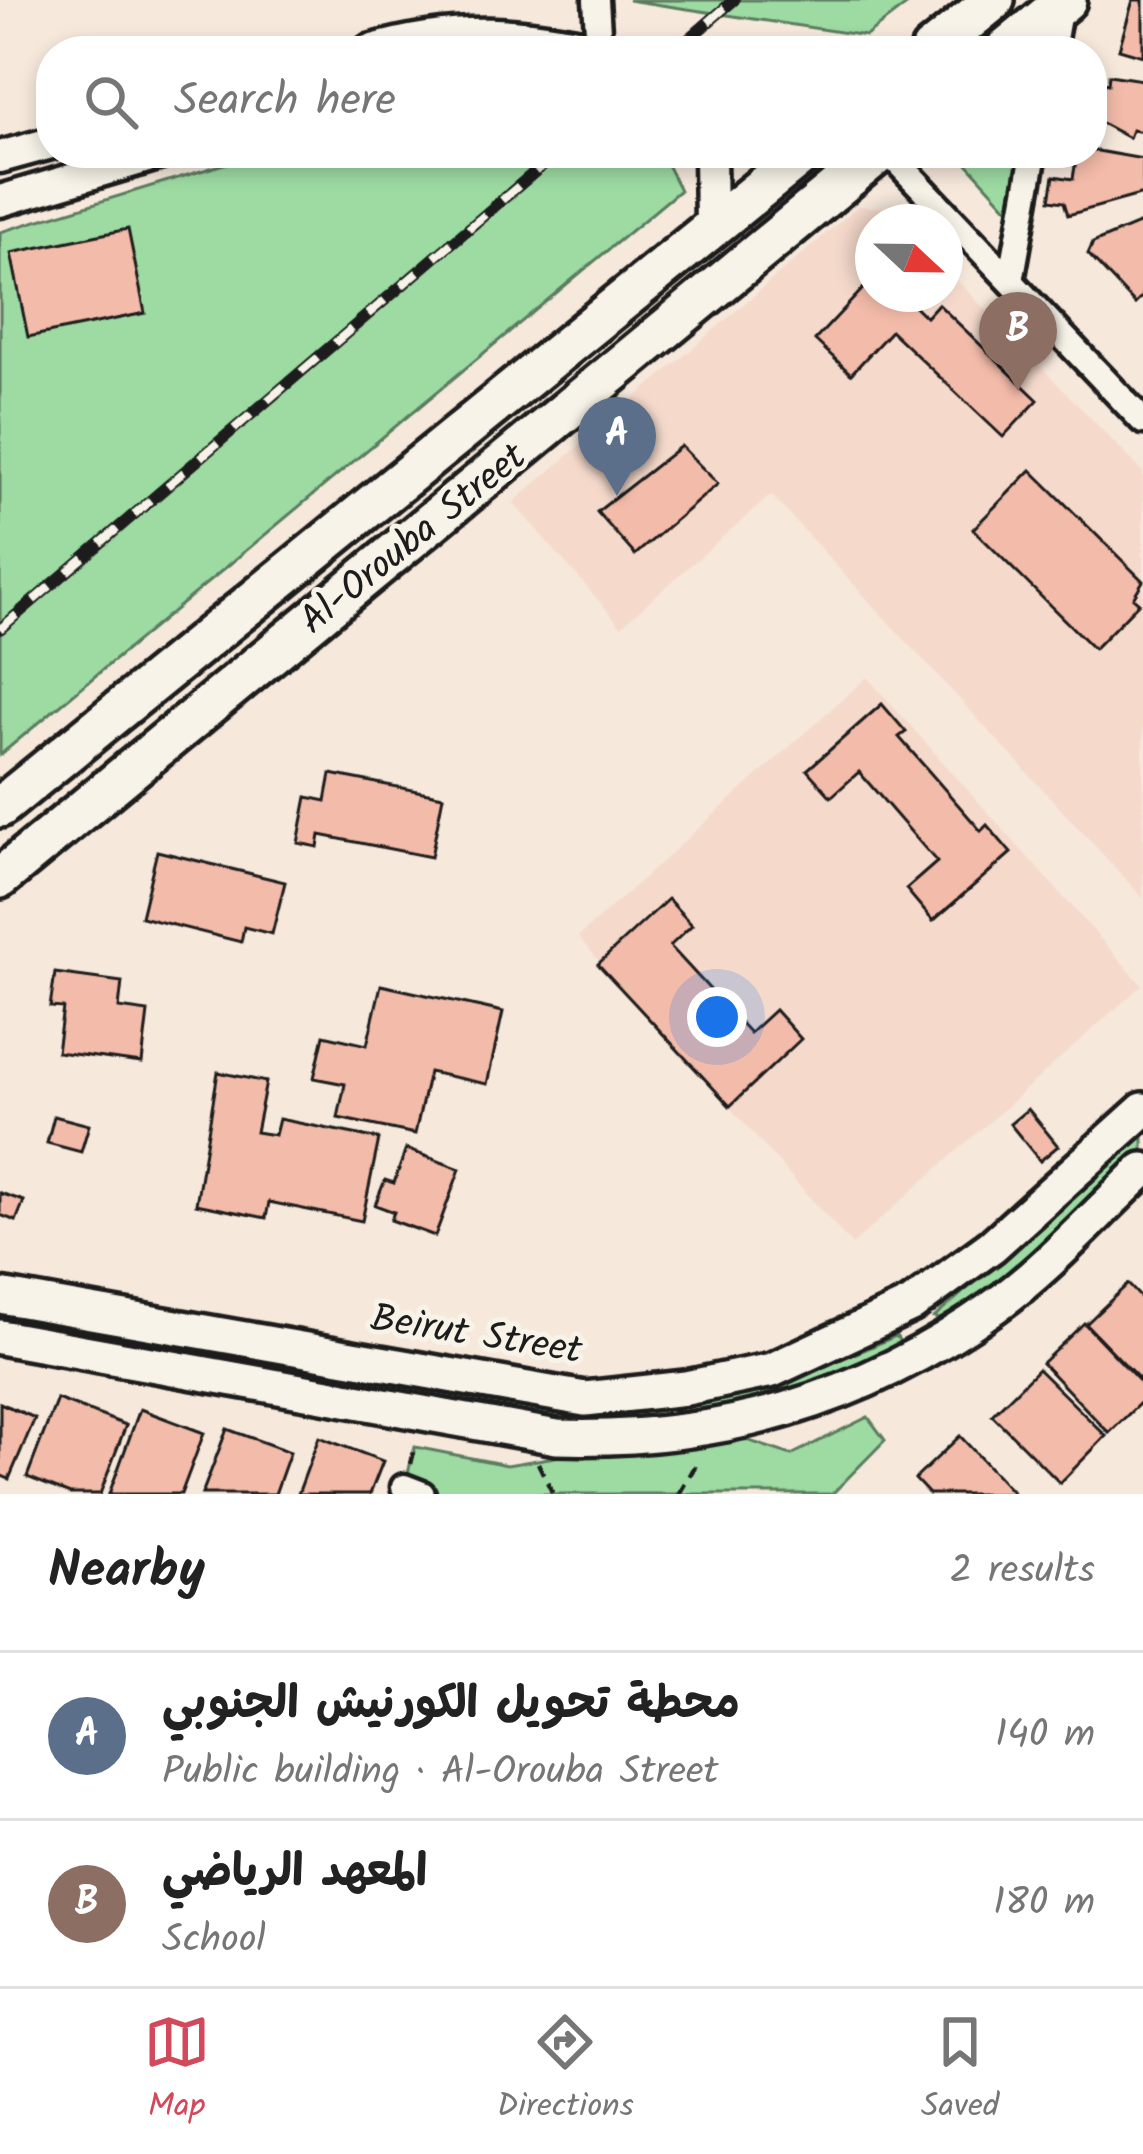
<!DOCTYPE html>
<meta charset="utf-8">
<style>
:root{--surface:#fff;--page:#f6f6f6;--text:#222;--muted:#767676;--line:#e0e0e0;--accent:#d1495b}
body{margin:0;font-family:Kalam,"Playpen Sans Arabic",sans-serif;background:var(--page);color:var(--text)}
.compass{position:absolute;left:855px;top:204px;width:108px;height:108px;border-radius:50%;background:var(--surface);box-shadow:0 6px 18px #0003;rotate:112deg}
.you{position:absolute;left:717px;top:1017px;width:42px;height:42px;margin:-30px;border:9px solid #fff;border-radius:50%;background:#1a73e8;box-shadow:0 0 0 18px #1a73e833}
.badge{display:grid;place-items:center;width:78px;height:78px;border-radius:50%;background:var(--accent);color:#fff;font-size:39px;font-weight:700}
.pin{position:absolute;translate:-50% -99px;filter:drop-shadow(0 3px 6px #0008)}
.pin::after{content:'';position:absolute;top:63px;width:42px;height:36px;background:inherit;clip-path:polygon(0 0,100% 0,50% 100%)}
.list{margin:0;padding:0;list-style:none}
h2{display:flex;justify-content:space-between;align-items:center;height:156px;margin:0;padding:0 48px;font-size:51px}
h2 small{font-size:39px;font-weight:400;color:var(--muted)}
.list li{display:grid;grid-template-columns:78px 1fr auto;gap:36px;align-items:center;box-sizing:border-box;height:168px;padding:0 48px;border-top:3px solid var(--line)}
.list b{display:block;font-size:45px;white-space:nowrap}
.list p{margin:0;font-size:39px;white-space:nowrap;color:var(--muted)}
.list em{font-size:39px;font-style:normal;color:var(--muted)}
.icon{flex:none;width:66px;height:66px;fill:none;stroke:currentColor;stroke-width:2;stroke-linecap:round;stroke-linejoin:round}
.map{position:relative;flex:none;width:1143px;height:1494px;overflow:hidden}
.search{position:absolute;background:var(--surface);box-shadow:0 6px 18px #0003;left:36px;right:36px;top:36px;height:132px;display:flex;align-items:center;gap:30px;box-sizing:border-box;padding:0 42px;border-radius:48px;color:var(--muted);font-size:45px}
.sheet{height:492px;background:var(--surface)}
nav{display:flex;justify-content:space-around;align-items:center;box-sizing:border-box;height:168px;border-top:3px solid var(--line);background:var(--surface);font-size:33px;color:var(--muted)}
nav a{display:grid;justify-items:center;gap:6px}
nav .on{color:var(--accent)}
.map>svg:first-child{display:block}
.built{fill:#f5dacc}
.green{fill:#9ddba3;stroke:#5c7c60;stroke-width:3}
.building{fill:#f3bba9;stroke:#1c1c1c;stroke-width:3}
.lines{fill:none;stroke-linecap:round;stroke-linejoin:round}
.minor-casing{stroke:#1c1c1c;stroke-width:33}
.tertiary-casing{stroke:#1c1c1c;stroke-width:39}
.secondary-casing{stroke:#1c1c1c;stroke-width:42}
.primary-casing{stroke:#1c1c1c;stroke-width:48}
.path{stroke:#1c1c1c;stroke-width:4.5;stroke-dasharray:12 9;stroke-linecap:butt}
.minor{stroke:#f7f3e8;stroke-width:24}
.tertiary{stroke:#f7f3e8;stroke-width:30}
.secondary{stroke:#f7f3e8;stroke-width:33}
.primary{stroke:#f7f3e8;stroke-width:39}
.rail-casing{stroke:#1c1c1c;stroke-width:12}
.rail{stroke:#f7f3e8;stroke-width:8;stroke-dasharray:22;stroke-linecap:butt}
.labels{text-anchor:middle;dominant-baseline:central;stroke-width:10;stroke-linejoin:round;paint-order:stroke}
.street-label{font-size:39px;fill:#1c1c1c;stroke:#f7f3e8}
</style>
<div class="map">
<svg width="1143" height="1494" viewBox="0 0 1143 1494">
<rect width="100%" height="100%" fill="#f6e8db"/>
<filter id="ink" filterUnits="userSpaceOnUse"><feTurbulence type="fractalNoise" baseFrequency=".00833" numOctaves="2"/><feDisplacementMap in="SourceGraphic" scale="24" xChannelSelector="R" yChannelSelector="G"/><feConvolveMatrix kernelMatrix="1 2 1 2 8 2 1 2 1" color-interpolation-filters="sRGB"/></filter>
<g filter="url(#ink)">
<g class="built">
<polygon points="858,206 887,208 900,222 873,222 873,294 945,294 945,268 1143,472 1143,898 771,495 621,626 513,503"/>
<polygon points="867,677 1142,985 852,1245 578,937"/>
</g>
<g class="green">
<polygon points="628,0 913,0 866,36"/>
<polygon points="260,153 661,153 680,190 0,755 0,232"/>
<polygon points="963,153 1027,153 1014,215 963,159"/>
<polygon points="1143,1133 1143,1154 1015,1271 948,1321 934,1318"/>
<path d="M 0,1309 L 646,1409 C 736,1396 814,1374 896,1336 L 904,1347 L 853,1372 L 715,1416 L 575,1425 L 0,1324 Z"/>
<polygon points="868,1417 885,1440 832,1494 422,1494 404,1487 415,1447 507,1465 717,1430 791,1455"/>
</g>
<g class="building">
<polygon points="1133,0 1143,0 1143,56 1119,49"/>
<polygon points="1109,75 1143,80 1143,132 1132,130 1129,138 1092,118 1092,81 1108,84"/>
<polygon points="1092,150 1143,159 1143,194 1068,215 1064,202 1050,200 1054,176 1073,179 1077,153"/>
<polygon points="1138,224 1143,226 1143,296 1135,304 1088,254 1093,243"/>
<polygon points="128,229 145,313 28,337 11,253"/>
<polygon points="873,278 873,294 902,294 926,317 938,304 1038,400 1003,437 891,331 851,374 815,340"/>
<polygon points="681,446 718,484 635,555 597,512"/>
<polygon points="1031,470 1143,581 1133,598 1139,603 1094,649 973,529"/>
<polygon points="882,704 906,732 899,737 981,831 987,825 1011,853 933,921 906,889 937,862 859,772 831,797 807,770"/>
<polygon points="331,774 443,796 431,857 320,835 318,847 298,843 307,797 326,801"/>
<polygon points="157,851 285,882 272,934 244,927 241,942 141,917"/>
<polygon points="668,899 692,925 670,946 750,1033 775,1010 801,1039 730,1106 598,964"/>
<polygon points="55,973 122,982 119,1008 148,1012 142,1063 57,1052 63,1008 50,1007"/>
<polygon points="381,985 503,1012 487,1084 429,1072 415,1134 338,1118 345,1084 314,1078 324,1035 367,1045"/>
<polygon points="218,1072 266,1082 256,1132 275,1135 279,1119 379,1139 362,1221 269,1202 266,1218 196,1204"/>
<polygon points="1028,1109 1058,1146 1040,1161 1010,1124"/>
<polygon points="54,1116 89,1125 81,1152 47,1143"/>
<polygon points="406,1149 460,1169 435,1236 391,1220 394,1212 375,1205 385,1180 394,1183"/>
<polygon points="0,1193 24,1201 16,1221 0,1215"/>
<polygon points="1128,1284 1143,1300 1143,1383 1086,1324"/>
<polygon points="1084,1323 1143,1385 1143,1400 1109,1433 1042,1363"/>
<polygon points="1038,1369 1106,1436 1060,1483 992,1415"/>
<polygon points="57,1399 126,1425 100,1494 70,1494 27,1477"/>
<polygon points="0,1403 35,1418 9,1479 0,1475"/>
<polygon points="140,1409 204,1433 181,1494 109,1494"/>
<polygon points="227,1429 290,1452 275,1494 202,1494"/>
<polygon points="960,1436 1014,1494 929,1494 915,1479"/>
<polygon points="319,1437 383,1461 370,1494 298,1494"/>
</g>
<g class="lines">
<g class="minor-casing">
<g id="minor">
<polyline points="596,0 599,48"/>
<polyline points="1052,51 1060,5"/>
<polyline points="889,153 1143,421"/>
<polyline points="1011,281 1034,153"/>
<polyline points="404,1487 422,1494"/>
</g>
</g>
<g class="tertiary-casing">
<g id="tertiary">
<path d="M 369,51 C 459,25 520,31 611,51"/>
<polyline points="710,153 711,227"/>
<polyline points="0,157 51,143"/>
<polyline points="0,201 161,153"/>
</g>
</g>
<g class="secondary-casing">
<g id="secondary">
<polyline points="0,1296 585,1399 686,1388 772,1370 911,1305 992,1246 1143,1110"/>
<path d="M 0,1337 L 557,1437 C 719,1442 862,1401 995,1306 C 1048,1268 1095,1215 1143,1170"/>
</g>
</g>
<g class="primary-casing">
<g id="primary">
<polyline points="931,51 994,0"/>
<polyline points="1004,51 1066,0"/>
<polyline points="0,807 804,153"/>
<polyline points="0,878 879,153"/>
</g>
</g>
<g class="path">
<polyline points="538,1463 553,1494"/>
<polyline points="411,1464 415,1447"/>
<polyline points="679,1494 700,1458"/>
</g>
<use href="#minor" class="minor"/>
<use href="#tertiary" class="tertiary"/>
<use href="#secondary" class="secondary"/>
<use href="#primary" class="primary"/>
<g class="rail-casing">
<g id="rail">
<polyline points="675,51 734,0"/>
<polyline points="0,629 557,153"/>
</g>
</g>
<use href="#rail" class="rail"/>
</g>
</g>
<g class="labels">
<g class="street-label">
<text transform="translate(414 540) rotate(-39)">Al-Orouba Street</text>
<text transform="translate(476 1336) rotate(9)">Beirut Street</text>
</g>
</g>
</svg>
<svg class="compass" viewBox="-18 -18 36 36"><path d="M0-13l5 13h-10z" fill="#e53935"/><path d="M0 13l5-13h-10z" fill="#767676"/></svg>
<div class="you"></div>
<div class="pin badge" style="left:617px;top:496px;background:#5c6f8a">A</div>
<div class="pin badge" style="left:1018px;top:391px;background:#8d6e63">B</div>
<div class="search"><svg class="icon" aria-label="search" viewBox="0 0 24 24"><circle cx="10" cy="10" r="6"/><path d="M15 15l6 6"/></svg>Search here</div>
</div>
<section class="sheet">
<h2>Nearby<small>2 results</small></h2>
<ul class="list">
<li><span class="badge" style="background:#5c6f8a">A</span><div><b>محطة تحويل الكورنيش الجنوبي</b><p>Public building · Al-Orouba Street</p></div><em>140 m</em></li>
<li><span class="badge" style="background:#8d6e63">B</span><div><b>المعهد الرياضي</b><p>School</p></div><em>180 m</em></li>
</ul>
</section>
<nav>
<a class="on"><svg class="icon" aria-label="map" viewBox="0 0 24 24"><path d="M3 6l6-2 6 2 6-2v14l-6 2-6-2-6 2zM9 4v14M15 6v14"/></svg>Map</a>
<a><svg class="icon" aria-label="directions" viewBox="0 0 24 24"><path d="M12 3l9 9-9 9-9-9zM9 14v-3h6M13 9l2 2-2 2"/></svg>Directions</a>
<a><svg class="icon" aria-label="saved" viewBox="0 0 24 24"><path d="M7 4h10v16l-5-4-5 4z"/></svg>Saved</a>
</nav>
